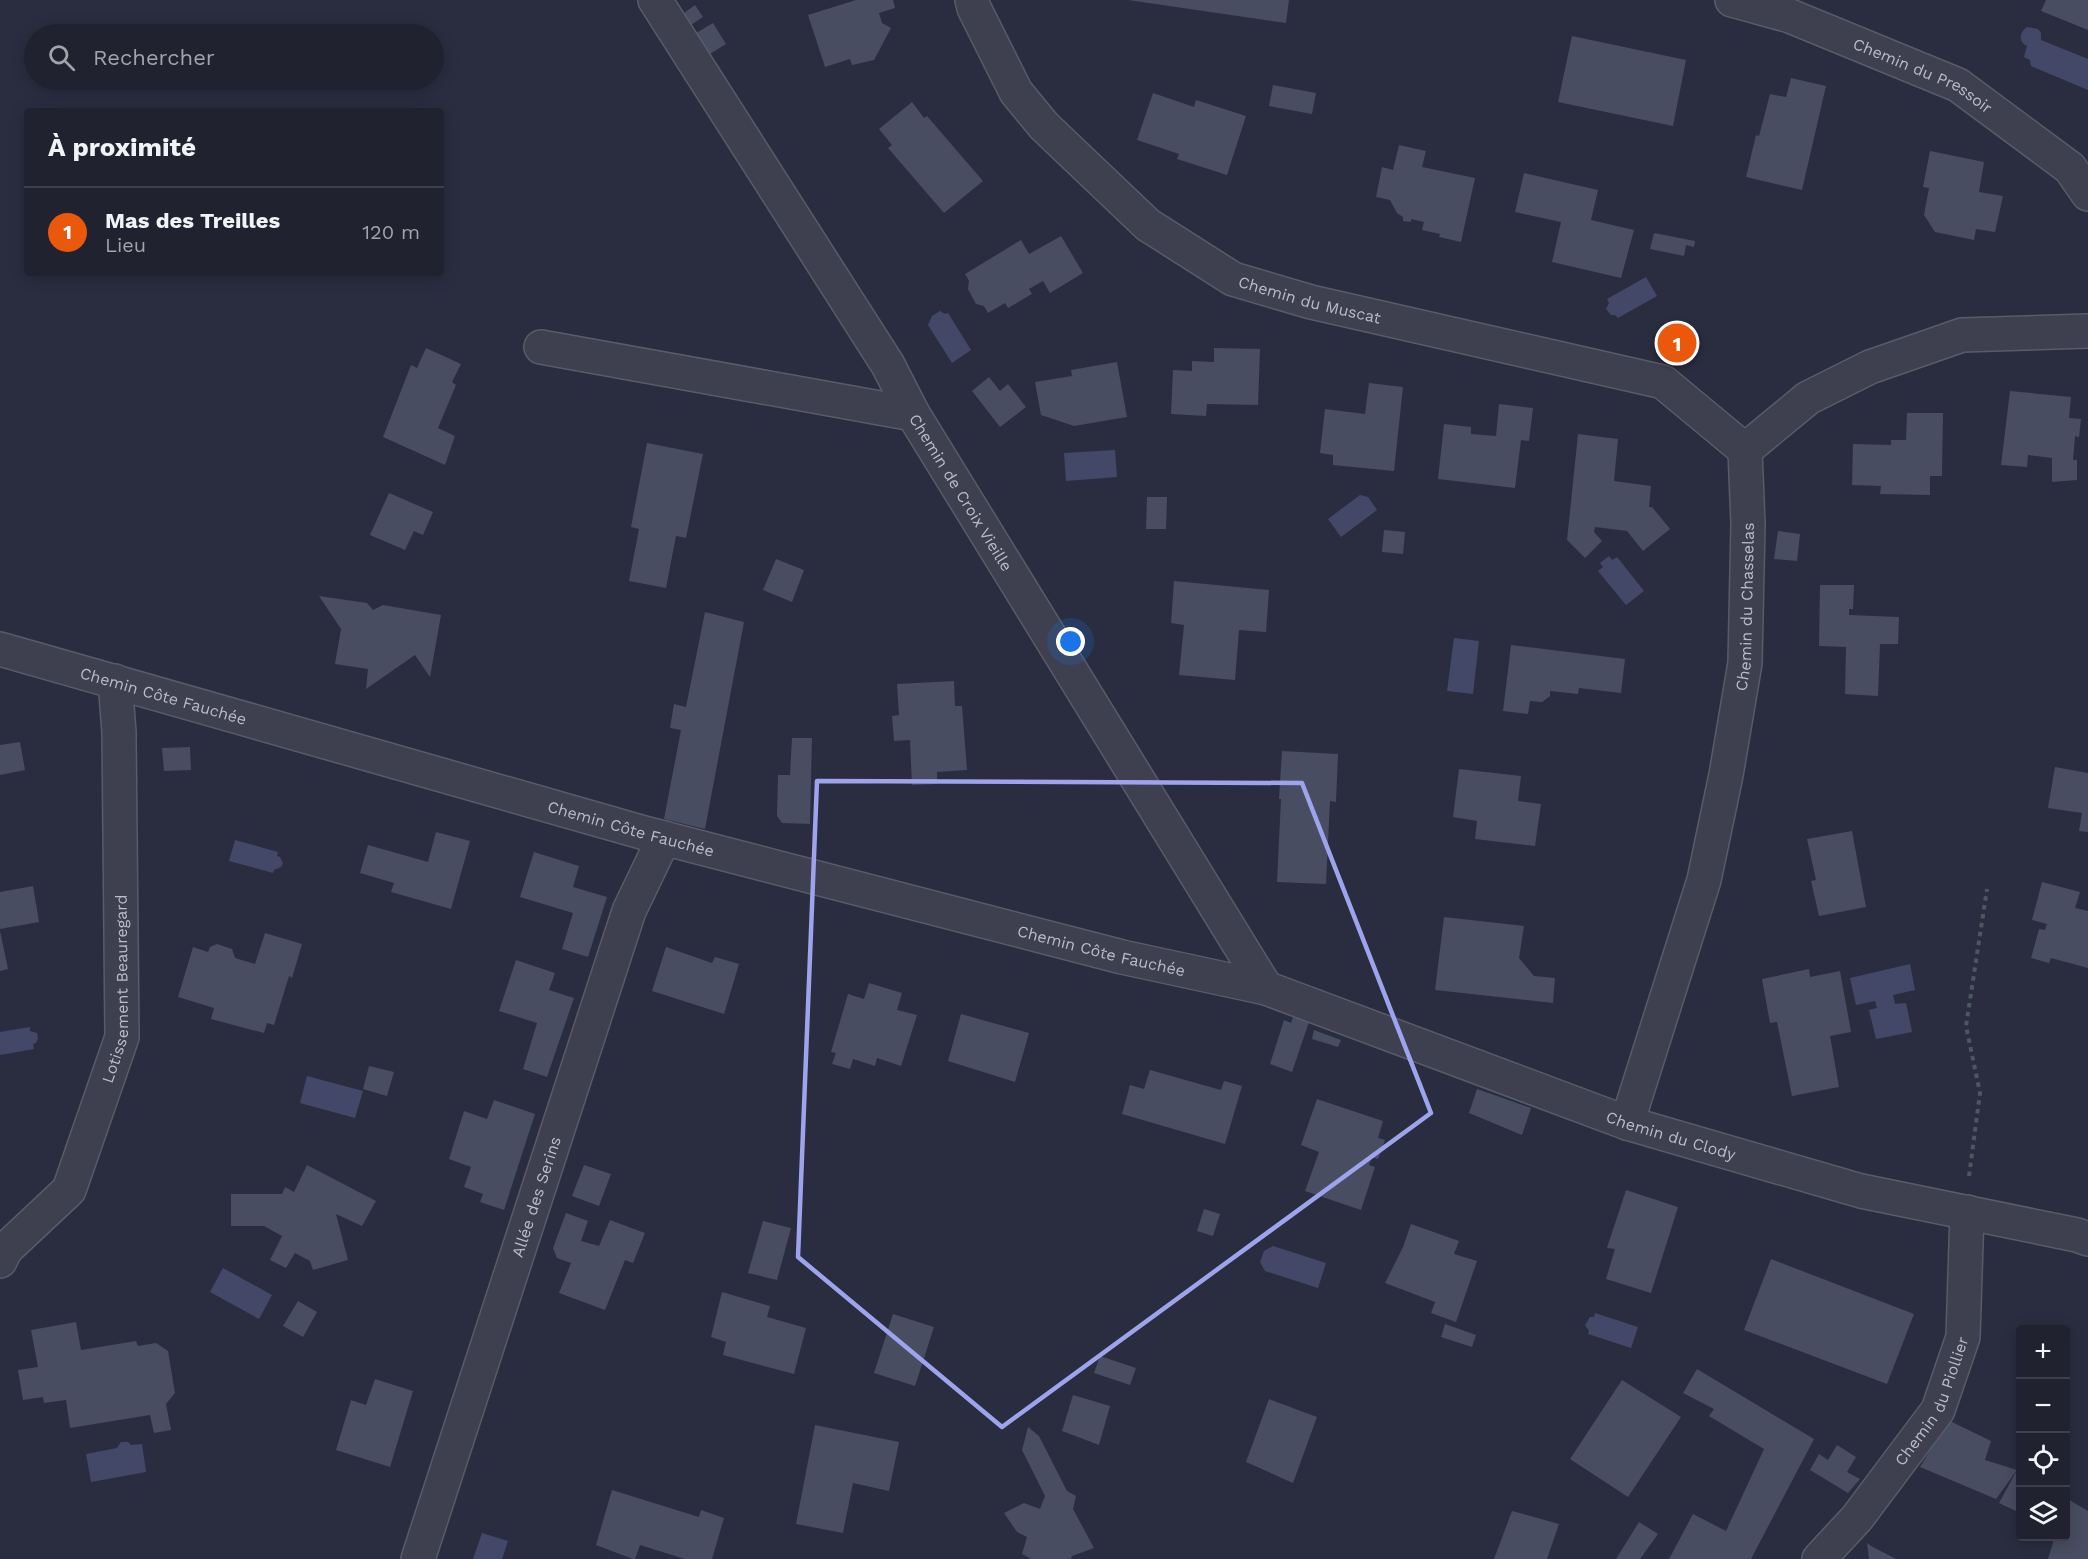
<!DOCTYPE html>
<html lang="fr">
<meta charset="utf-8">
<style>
:root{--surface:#202230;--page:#282a38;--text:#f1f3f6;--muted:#a2a4ab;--line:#3d3f4c;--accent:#ea580c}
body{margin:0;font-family:"Work Sans",sans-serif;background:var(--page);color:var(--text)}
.controls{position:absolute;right:18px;bottom:18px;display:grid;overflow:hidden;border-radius:6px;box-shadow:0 3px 15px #0003}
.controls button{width:54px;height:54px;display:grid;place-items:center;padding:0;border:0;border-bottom:2px solid var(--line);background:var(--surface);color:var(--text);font:30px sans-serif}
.you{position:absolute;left:1071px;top:642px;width:21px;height:21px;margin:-15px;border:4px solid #fff;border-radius:50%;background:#1a73e8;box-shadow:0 0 0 9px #1a73e833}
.badge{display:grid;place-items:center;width:39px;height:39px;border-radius:50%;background:var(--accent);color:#fff;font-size:20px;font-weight:700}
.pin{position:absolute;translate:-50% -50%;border:3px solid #fff;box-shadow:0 2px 6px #0006}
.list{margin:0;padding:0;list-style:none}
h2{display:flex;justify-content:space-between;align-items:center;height:78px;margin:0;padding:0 24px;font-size:26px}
h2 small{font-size:20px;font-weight:400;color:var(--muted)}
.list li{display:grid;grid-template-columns:39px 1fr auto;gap:18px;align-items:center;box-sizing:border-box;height:90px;padding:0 24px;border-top:2px solid var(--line)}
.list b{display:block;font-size:22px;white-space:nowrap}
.list p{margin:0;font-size:20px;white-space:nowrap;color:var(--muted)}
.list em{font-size:20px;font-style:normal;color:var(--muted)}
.icon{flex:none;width:33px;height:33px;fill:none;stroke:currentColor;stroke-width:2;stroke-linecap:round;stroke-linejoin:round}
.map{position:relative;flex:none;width:2088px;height:1559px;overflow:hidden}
.search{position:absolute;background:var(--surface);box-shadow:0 3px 15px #0003;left:24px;top:24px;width:420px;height:66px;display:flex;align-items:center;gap:15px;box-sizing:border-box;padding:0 21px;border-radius:33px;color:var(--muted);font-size:22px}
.panel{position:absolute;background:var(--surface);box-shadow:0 3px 15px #0003;left:24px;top:108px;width:420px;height:168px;border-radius:6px}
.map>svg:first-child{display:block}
.water{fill:#444868}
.building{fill:#494d61}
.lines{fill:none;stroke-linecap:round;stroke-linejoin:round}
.minor-casing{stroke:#595b6a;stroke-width:36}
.path{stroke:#4c5760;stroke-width:4;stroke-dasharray:4.5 4.5;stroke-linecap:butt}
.minor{stroke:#3e4050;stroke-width:33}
.marked{fill:none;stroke:#9da4ed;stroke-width:4.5;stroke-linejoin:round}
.labels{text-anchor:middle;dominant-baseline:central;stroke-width:6;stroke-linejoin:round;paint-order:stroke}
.street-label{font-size:16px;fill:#bbbcca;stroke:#222535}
</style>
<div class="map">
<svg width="2088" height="1559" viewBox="0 0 2088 1559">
<rect width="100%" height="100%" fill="#2a2d40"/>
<g class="water">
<path d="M 2027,27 L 2038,29 L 2041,33 L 2041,40 L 2088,59 L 2088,90 L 2031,66 L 2030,60 L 2024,57 L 2027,46 C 2018,42 2019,32 2027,27 Z"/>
<polygon points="1646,277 1657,296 1618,318 1615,315 1611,315 1606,309 1609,303 1607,299"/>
<polygon points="940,311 945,314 948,313 971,350 952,363 928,325 932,316"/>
<polygon points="1115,450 1117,477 1066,481 1064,453"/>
<polygon points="1360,495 1368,497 1377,510 1341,537 1328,519"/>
<polygon points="1609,556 1612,560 1617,557 1644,591 1626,605 1598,571 1603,567 1600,563"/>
<polygon points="1454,638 1479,641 1473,694 1447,691"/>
<polygon points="235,840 278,852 277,856 280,857 283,863 281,867 274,870 273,873 229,861"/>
<polygon points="1910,964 1915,990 1893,995 1895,1004 1906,1003 1912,1032 1876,1039 1869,1010 1877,1008 1875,1001 1856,1005 1850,978"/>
<polygon points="30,1027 30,1031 37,1033 38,1038 36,1043 33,1044 34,1049 0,1055 0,1032"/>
<polygon points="307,1076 363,1091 355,1118 300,1103"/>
<polygon points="1273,1246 1326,1263 1318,1288 1265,1271 1260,1262 1264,1251"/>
<polygon points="223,1268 272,1295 259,1319 210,1292"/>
<polygon points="1595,1313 1638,1327 1631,1348 1588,1334 1589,1331 1585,1325 1590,1317 1594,1317"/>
<polygon points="121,1442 128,1442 131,1445 142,1444 146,1472 91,1482 86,1454 117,1448"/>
<polygon points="482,1533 508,1541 502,1559 473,1559"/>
</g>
<g class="building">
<polygon points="856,0 893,0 895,8 879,13 882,23 891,28 874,60 852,65 850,59 825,67 808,15"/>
<polygon points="1128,0 1289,0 1286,23"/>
<polygon points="2046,0 2088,0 2088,30 2041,11"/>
<polygon points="695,5 703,17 691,25 684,13"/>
<polygon points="713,23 726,44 710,54 696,33"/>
<polygon points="1572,36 1686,60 1673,126 1558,102"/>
<polygon points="1791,78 1826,86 1802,190 1746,177 1756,135 1759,136 1770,94 1786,97"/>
<polygon points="1273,85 1316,93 1312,114 1269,106"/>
<polygon points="1153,93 1194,107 1196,100 1246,116 1227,175 1177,159 1179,154 1137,140"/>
<polygon points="912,102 924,118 927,116 983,181 944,213 888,148 892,145 879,129"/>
<polygon points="1399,145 1426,151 1422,167 1475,178 1461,242 1439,237 1440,234 1422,230 1424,222 1411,219 1411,222 1403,221 1403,217 1397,213 1390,200 1376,197 1382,167 1393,170"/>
<polygon points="1930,151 1984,162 1979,192 2003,196 1995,232 1976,229 1974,240 1935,232 1924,215 1929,188 1923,187"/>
<polygon points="1524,173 1598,190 1591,220 1634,230 1621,278 1552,262 1561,222 1515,212"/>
<polygon points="1654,233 1695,241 1694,247 1686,245 1684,256 1650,249"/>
<polygon points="1061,236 1083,273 1050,293 1043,281 1029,289 1032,294 1008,308 1005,303 988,313 984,306 976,304 968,289 969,281 965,274 1021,240 1029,254"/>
<polygon points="1668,336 1688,340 1686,350 1666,346"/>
<polygon points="426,348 461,364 452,382 456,385 438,428 455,436 445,465 383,437 411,365 417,368"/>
<polygon points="1214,348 1260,349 1258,405 1207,404 1206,416 1171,414 1173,370 1192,371 1192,361 1214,362"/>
<polygon points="1117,362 1127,417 1074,426 1041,415 1035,382 1072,376 1071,370"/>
<polygon points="989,377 1000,391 1008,384 1026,407 1000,427 972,391"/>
<polygon points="1369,383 1403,387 1394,471 1333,465 1333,455 1320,453 1325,409 1365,414"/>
<polygon points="2010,391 2071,397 2069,418 2081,419 2079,437 2075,436 2073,460 2077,460 2077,480 2052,482 2052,458 2028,455 2027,467 2001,465"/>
<polygon points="1499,404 1533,408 1529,441 1521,440 1515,488 1438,479 1444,424 1471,427 1471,434 1496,436"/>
<polygon points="1907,413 1943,413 1942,476 1930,476 1930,495 1880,494 1881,486 1852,485 1853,444 1891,445 1891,440 1906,440"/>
<polygon points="1578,434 1618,439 1614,481 1651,486 1649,507 1652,507 1670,529 1643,551 1627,531 1595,527 1594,532 1602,541 1585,558 1567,540"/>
<polygon points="647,443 703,454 686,538 676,536 666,588 629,581 639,529 631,527"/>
<polygon points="389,493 433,512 423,535 414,531 405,550 370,535"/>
<polygon points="1147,497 1167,497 1166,529 1146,529"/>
<polygon points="1384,530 1405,532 1403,554 1382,552"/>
<polygon points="1778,531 1800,534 1797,561 1774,559"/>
<polygon points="776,559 804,570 792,602 763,590"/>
<polygon points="1174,581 1269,590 1266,632 1239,630 1235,680 1179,675 1184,625 1171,623"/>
<polygon points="1820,585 1854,585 1853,609 1849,609 1849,615 1899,617 1898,644 1880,644 1878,696 1845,694 1846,647 1819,646"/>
<polygon points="319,596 367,603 373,610 383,605 441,615 430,677 415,655 366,689 368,669 335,664 341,629"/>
<polygon points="705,612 744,622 705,829 664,819 681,730 670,728 674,704 686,707"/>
<polygon points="1511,645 1625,659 1621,693 1579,688 1578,694 1550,691 1550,696 1542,702 1530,701 1528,714 1503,711"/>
<polygon points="954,681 955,706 962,706 967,770 937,772 937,784 912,785 910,740 894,741 892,716 899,715 897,684"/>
<polygon points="792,738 812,738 810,824 782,823 777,816 778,775 790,775"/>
<polygon points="20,742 25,770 0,775 0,745"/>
<polygon points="190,747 191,770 164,771 162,748"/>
<polygon points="1282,751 1338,754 1336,802 1330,801 1326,884 1277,882 1281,799 1279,799"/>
<polygon points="2055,767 2088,773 2088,832 2079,831 2082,813 2048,808"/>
<polygon points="1459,769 1521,776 1518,801 1541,804 1535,846 1475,839 1477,821 1453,817"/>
<polygon points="1852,831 1866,907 1819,916 1811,881 1816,880 1807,839"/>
<polygon points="436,832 470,841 451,909 391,892 394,883 360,873 368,845 428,862"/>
<polygon points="534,852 579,866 573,887 607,897 588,957 562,949 573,913 520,897"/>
<polygon points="2042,882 2080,892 2075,908 2088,911 2088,968 2051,958 2049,963 2031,958 2039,929 2045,930 2047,924 2032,920"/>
<polygon points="33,886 39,922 0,929 0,892"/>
<polygon points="1444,917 1524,926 1519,958 1534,976 1555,978 1553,1003 1435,990"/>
<polygon points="0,931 8,969 0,971"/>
<polygon points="265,933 302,944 292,978 289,976 274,1025 267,1023 264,1033 211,1019 214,1008 178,997 193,947 208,952 210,947 217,944 232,949 235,958 255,964"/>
<polygon points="666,947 712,963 715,957 739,964 724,1014 652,991"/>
<polygon points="516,960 555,973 549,990 574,998 547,1077 523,1069 537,1023 499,1011"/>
<polygon points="1809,969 1810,977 1840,971 1851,1032 1830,1036 1839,1087 1792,1096 1777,1022 1770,1023 1762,979"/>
<polygon points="869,983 902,993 897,1010 917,1015 901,1066 877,1058 875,1066 853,1059 850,1069 832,1064 836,1053 831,1052 848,994 864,999"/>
<polygon points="961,1014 1029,1033 1015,1082 948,1061"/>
<polygon points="1293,1017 1309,1022 1292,1072 1270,1064 1284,1020 1291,1023"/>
<polygon points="1314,1030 1341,1040 1338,1047 1312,1039"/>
<polygon points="369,1066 394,1072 387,1096 363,1089"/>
<polygon points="1150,1070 1221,1090 1224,1081 1242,1086 1225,1144 1122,1114 1130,1085 1144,1089"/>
<polygon points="1477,1089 1531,1108 1522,1135 1469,1113"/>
<polygon points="1317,1099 1383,1121 1378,1138 1385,1140 1378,1159 1372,1157 1369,1165 1375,1167 1361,1210 1305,1191 1319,1152 1301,1145"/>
<polygon points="494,1100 535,1114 504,1210 480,1202 483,1194 464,1187 471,1167 449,1159 464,1111 487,1119"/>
<polygon points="307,1165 376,1201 362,1226 336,1214 348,1260 313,1270 310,1261 295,1253 286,1268 270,1260 282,1236 264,1226 231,1226 231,1194 282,1194 285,1187 294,1192"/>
<polygon points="584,1165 611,1174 599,1206 572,1196"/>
<polygon points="1626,1190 1678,1207 1651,1293 1606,1279 1615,1249 1607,1248"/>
<polygon points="1204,1209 1220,1214 1213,1236 1197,1231"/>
<polygon points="566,1213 588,1221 581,1241 599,1246 610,1220 645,1233 633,1263 625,1260 605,1310 559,1293 571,1263 557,1258 553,1248"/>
<polygon points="763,1221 791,1228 777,1280 748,1273"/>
<polygon points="1411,1224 1459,1241 1454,1254 1477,1261 1456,1322 1431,1313 1435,1302 1385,1283 1403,1247"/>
<polygon points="1771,1259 1914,1314 1887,1384 1744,1330"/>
<polygon points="722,1292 770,1306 767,1317 806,1328 794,1374 723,1355 726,1342 711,1337"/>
<polygon points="298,1301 317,1312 303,1337 283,1326"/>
<polygon points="893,1314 934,1327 915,1386 874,1373"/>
<polygon points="76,1322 81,1350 136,1341 138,1346 156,1343 168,1351 175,1393 166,1404 171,1430 154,1433 150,1415 70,1428 66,1400 44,1403 43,1397 23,1400 18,1370 38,1367 31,1330"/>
<polygon points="1445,1324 1476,1335 1472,1347 1441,1337"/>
<polygon points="1100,1356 1136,1368 1130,1385 1094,1373"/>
<polygon points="1697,1369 1814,1439 1751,1559 1669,1559 1693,1514 1726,1531 1764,1449 1709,1416 1714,1409 1683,1393"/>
<polygon points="375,1379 413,1391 390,1467 336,1450 351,1400 366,1405"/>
<polygon points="1622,1380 1681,1417 1628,1497 1570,1459"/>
<polygon points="1073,1395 1110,1406 1099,1445 1062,1431"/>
<polygon points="1269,1399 1317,1417 1293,1483 1246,1462"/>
<polygon points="1948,1420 1991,1441 1985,1460 2017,1470 1996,1499 1920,1467"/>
<polygon points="815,1425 899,1442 889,1491 853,1483 843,1533 796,1524"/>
<polygon points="1028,1427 1039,1436 1067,1491 1076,1496 1073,1509 1094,1548 1072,1556 1071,1559 1031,1559 1022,1554 1027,1537 1017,1532 1004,1513 1024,1503 1040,1509 1045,1496 1022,1450"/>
<polygon points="1837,1445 1856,1457 1847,1472 1860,1479 1848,1493 1810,1470 1819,1454 1828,1460"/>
<polygon points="2017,1470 2020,1472 2020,1513 1999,1503"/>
<polygon points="612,1490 699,1517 701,1510 724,1518 712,1559 685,1559 640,1545 635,1559 633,1559 596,1545"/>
<polygon points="2066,1498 2088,1511 2088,1559 2048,1559 2055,1536 2066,1536"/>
<polygon points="1512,1511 1559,1524 1547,1559 1494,1559"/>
<polygon points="1639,1522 1658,1534 1640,1559 1616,1559"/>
<polygon points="1867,1543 1871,1546 1896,1559 1869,1559"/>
</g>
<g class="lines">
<g class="minor-casing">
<g id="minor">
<path id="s1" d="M 655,0 L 888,365 L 913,414 L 1266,988"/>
<path id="s2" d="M 972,0 L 974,8 L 1016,92 L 1044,126 L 1148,225 L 1233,279 L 1311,302 L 1663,382 L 1745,450"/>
<path id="s3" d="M 1732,0 L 1790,16 L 1958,85 L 2070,168 L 2088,194"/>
<polyline points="541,347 913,414"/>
<path id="s4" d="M 0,649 L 648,834 L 1122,957 L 1266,988 L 1627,1123 L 1861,1191 L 2077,1235 L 2088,1239"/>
<path id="s5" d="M 1627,1123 L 1704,880 L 1726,775 L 1745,663 L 1748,524 L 1745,450 L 1808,398 L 1870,367 L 1962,335 L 2088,331"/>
<path id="s6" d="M 0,1261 L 6,1249 L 69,1190 L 122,1037 L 119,732 L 115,681"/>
<path id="s7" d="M 418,1559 L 629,911 L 664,838"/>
<path id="s8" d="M 1819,1559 L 1857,1518 L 1938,1410 L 1963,1337 L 1967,1212"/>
</g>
</g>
<polyline class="path" points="1969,1176 1980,1093 1966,1026 1987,889"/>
<use href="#minor" class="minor"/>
</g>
<path class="marked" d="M 817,781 L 1302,783 L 1431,1113 L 1002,1427 L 798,1257 Z"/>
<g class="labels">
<g class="street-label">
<text stroke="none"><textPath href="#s3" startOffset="206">Chemin du Pressoir</textPath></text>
<text stroke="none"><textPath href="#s2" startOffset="470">Chemin du Muscat</textPath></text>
<text stroke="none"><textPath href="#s1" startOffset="580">Chemin de Croix Vieille</textPath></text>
<text stroke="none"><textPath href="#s5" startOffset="532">Chemin du Chasselas</textPath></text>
<text stroke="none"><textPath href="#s4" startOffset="170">Chemin Côte Fauchée</textPath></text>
<text stroke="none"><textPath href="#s4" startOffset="656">Chemin Côte Fauchée</textPath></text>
<text stroke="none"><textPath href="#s4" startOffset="1142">Chemin Côte Fauchée</textPath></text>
<text stroke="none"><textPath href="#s6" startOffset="309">Lotissement Beauregard</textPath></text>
<text stroke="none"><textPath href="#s4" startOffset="1742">Chemin du Clody</textPath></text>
<text stroke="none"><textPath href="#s7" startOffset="381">Allée des Serins</textPath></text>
<text stroke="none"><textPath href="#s8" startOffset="196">Chemin du Piollier</textPath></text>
</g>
</g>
</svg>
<div class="controls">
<button>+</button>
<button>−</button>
<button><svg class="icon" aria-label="locate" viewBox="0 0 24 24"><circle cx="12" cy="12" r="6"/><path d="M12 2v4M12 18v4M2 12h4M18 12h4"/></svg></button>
<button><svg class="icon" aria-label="layers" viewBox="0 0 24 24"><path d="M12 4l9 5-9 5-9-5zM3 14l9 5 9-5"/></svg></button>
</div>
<div class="you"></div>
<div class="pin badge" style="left:1677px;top:343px">1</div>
<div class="search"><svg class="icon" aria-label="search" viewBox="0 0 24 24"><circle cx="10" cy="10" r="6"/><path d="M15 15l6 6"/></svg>Rechercher</div>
<section class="panel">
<h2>À proximité<small></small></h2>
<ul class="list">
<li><span class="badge">1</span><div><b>Mas des Treilles</b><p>Lieu</p></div><em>120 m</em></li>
</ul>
</section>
</div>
